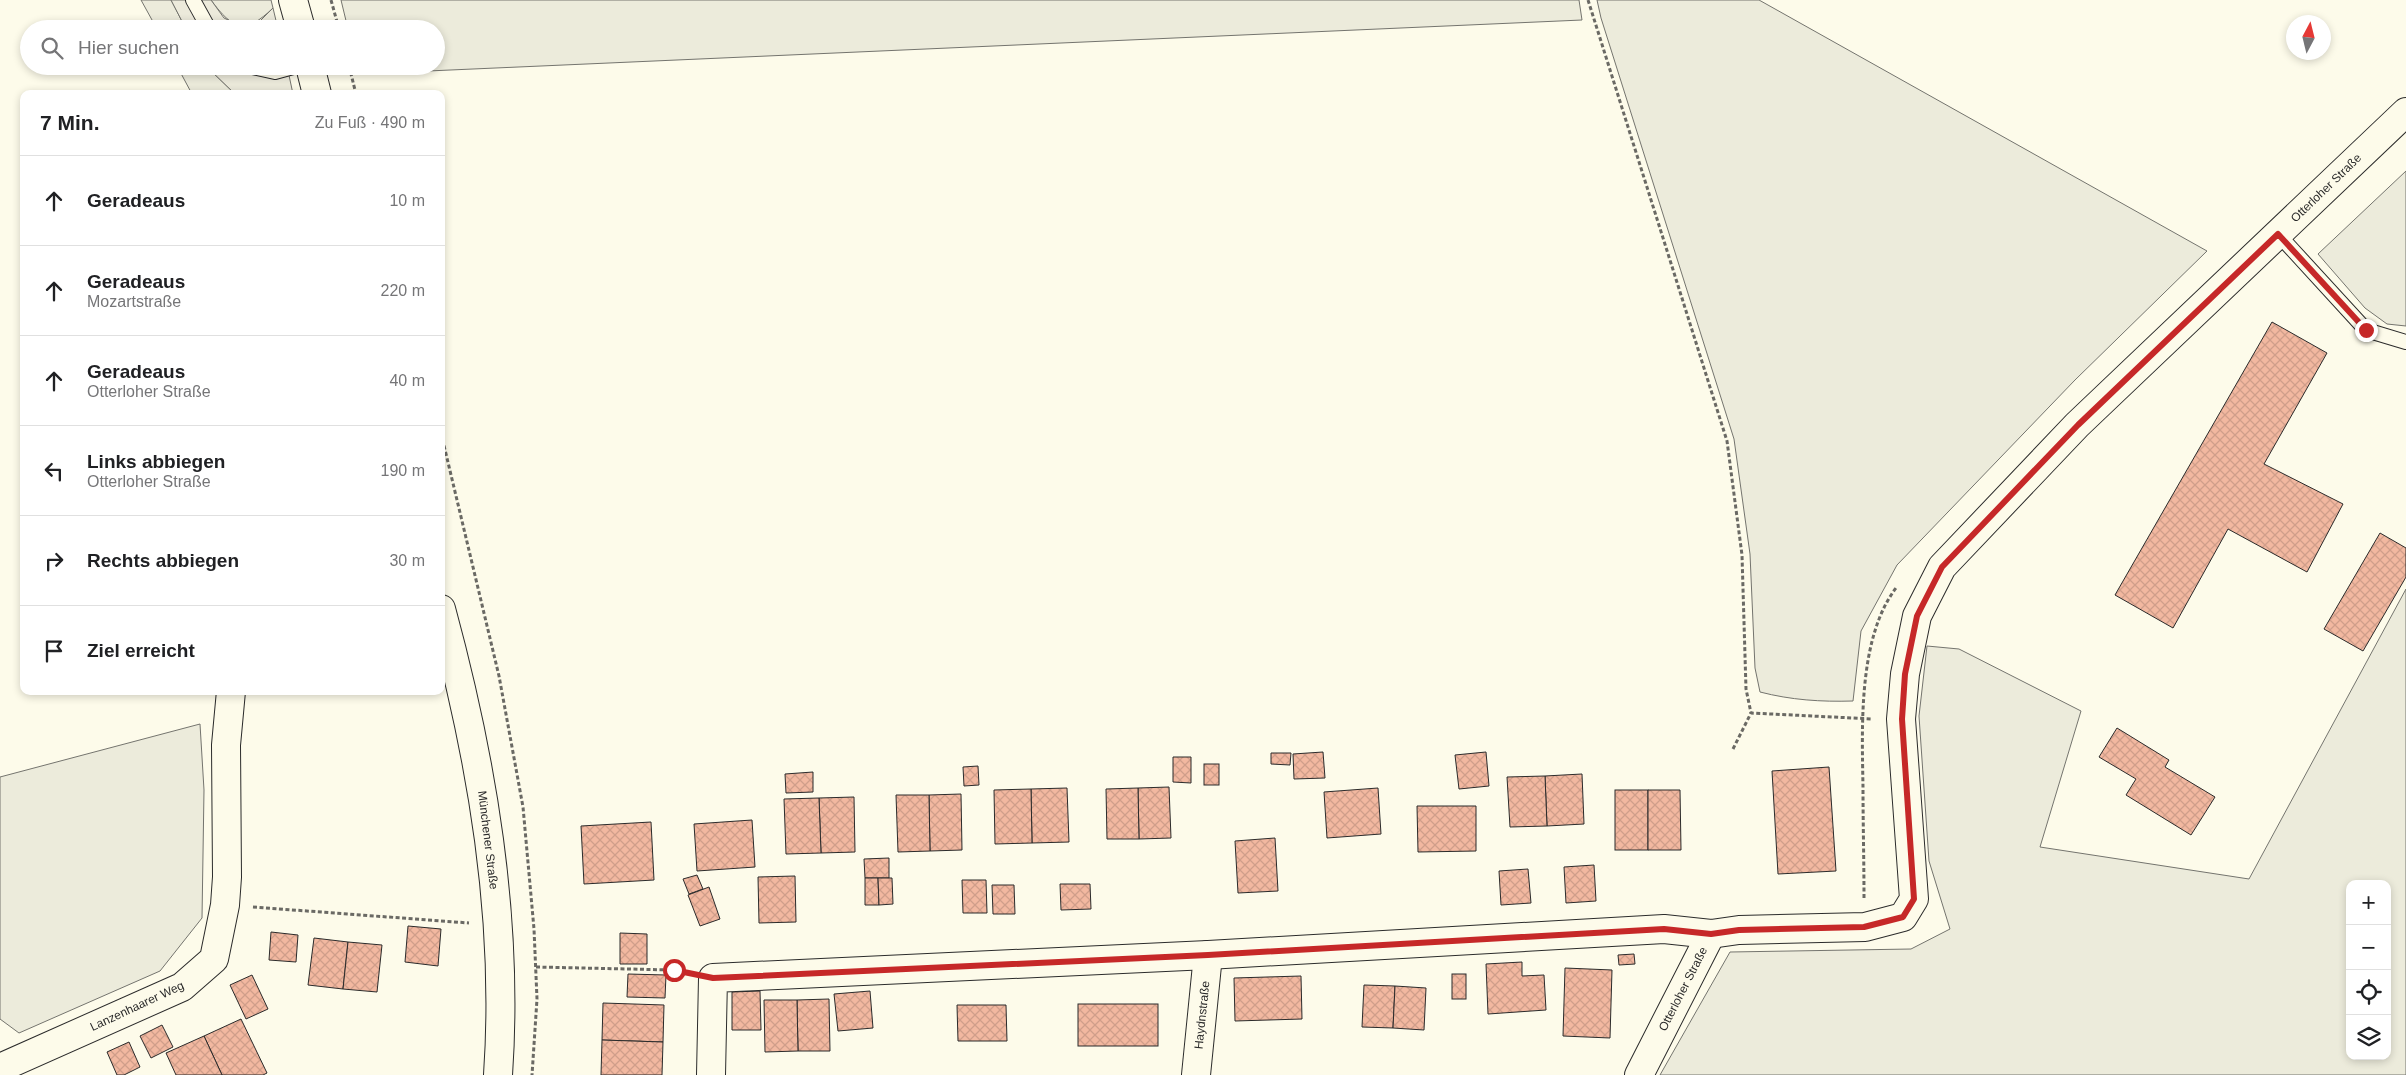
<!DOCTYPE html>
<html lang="de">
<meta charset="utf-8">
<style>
:root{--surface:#fff;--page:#f2f2f2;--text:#202124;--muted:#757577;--line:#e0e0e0}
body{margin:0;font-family:Helvetica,sans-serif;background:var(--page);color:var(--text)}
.controls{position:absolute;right:15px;bottom:15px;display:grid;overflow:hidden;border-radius:10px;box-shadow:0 2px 8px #0003}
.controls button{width:45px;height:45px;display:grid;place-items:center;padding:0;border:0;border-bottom:1px solid var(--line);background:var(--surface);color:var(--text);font:25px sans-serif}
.compass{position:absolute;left:2286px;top:15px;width:45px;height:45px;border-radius:50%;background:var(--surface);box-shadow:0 2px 8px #0003;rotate:7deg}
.stop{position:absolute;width:15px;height:15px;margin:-11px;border:4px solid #c62828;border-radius:50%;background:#fff}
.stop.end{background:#c62828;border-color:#fff;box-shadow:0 1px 5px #0008}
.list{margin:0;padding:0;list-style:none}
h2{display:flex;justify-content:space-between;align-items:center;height:65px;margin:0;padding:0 20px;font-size:21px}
h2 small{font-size:16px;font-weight:400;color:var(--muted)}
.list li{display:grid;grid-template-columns:32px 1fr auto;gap:15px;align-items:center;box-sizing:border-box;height:90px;padding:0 20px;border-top:1px solid var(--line)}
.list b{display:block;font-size:19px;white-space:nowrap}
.list p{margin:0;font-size:16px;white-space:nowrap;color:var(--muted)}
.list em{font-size:16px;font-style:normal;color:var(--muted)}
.icon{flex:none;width:28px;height:28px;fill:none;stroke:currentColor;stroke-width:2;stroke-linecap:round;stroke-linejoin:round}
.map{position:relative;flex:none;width:2406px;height:1075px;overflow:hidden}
.search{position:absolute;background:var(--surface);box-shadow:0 2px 8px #0003;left:20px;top:20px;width:425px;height:55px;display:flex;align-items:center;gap:12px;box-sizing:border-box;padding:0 18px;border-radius:28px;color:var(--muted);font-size:19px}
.panel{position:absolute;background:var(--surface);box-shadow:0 2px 8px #0003;left:20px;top:90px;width:425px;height:605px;border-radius:10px}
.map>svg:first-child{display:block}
.grass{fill:#ecebdb;stroke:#74746e;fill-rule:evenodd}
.parking{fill:#eceadb;stroke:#74746e}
.building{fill:url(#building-cross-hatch);stroke:#2b2b2b}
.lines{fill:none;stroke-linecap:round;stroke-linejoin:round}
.service-casing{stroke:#2b2b2b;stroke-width:16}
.minor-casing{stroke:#2b2b2b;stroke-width:30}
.secondary-casing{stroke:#2b2b2b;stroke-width:30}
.path{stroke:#6a6964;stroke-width:3;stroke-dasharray:4 2.5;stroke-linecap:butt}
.service{stroke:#fdfbea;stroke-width:14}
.minor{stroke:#fdfbea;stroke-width:28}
.secondary{stroke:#fdfbea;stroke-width:28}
.route{stroke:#c62828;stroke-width:6}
.labels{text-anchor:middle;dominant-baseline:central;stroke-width:4;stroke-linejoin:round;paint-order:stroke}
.street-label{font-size:12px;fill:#2b2b2b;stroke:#fdfbea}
</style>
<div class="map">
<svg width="2406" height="1075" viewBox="0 0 2406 1075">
<defs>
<pattern id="building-cross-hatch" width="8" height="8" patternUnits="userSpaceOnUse" patternTransform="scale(1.25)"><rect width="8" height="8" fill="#f2b8a0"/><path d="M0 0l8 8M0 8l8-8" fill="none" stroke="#d09e8a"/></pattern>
</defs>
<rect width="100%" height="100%" fill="#fdfbea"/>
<g class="grass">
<polygon points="141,0 171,0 186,29 157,29"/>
<path d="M 211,0 L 271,0 L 273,8 C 245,35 233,30 211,0 Z"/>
<polygon points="341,0 1579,0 1582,20 360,74 358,66 436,66 436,29 348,29"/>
<path d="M 1597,0 L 1759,0 L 2207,251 L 2075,380 L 1897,565 L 1861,631 L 1853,701 C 1821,702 1791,700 1760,692 L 1755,668 L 1750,554 L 1734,439 L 1601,18 Z"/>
<polygon points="177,66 206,66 235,94 192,94"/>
<polygon points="2406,171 2406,326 2387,324 2365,308 2318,254"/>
<path d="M 2406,589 L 2406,1075 L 1660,1075 L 1730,952 L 1911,949 L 1950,929 L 1929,861 L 1919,716 L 1927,646 L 1959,649 L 2081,711 L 2040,847 L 2249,879 ZM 2350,884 L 2387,884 L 2387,1056 L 2350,1056 Z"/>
<polygon points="200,724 204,790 202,918 160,971 19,1033 0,1019 0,777"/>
</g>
<g class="parking">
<polygon points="171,0 211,0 224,18 241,26 258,23 273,8 278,29 186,29"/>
<polygon points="206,66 287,66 293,94 235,94"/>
</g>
<g class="building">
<polygon points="2272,322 2327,353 2264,464 2343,504 2307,572 2228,529 2173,628 2115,595"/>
<polygon points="2380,533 2406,548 2406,577 2363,651 2324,629"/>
<polygon points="2117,728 2169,760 2165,767 2215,797 2191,835 2126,795 2136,779 2099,757"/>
<polygon points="1323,752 1325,778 1294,779 1293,754"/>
<polygon points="1486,752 1489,786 1459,789 1455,755"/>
<polygon points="1271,753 1291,753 1290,765 1271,764"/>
<polygon points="1173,757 1191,757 1191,783 1173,782"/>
<rect x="1204" y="764" width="15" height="21"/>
<polygon points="978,766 979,785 964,786 963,767"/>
<polygon points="1829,767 1836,871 1778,874 1772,771"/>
<polygon points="813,772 813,792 786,793 785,774"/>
<polygon points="1582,774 1584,824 1547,826 1545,776"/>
<polygon points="1545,776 1547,826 1510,827 1507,777"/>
<polygon points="1169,787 1171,838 1139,839 1138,788"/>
<polygon points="1067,788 1069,842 1032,843 1031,789"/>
<polygon points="1138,788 1139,839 1107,839 1106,789"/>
<polygon points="1378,788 1381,834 1327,838 1324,792"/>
<polygon points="1031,789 1032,843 995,844 994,790"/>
<rect x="1615" y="790" width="33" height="60"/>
<polygon points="1648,790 1680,790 1681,850 1648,850"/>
<polygon points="961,794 962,850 930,851 929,795"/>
<polygon points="896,795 929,795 930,851 898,852"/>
<polygon points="854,797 855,852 821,853 819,798"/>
<polygon points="819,798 821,853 786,854 784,799"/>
<polygon points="1417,806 1476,806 1476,851 1418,852"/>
<polygon points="752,820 755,867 697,871 694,824"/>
<polygon points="651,822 654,880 584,884 581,826"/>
<polygon points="1275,838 1278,891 1238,893 1235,841"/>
<polygon points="889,858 889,878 865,878 864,859"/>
<polygon points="1594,865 1596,901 1566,903 1564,867"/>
<polygon points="1528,869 1531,903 1501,905 1499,871"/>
<polygon points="697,875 703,889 689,894 683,879"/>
<polygon points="795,876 796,922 759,923 758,877"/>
<polygon points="865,878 878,878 879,905 865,905"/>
<polygon points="878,878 892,878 893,904 879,905"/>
<polygon points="962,880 986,880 987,913 963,913"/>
<polygon points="1060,884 1090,884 1091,909 1061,910"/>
<polygon points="992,885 1014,885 1015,914 993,914"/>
<polygon points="709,887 720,919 700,926 688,895"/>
<polygon points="408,926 441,929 438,966 405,962"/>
<polygon points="271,932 298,935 296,962 269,960"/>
<polygon points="620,933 647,934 647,964 620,964"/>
<polygon points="314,938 348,942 343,989 308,985"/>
<polygon points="348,942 382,945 377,992 343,989"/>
<polygon points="1634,954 1635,964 1619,965 1618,955"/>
<polygon points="1522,962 1522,976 1544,975 1546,1010 1488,1014 1486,964"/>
<polygon points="1565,968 1612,970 1610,1038 1563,1036"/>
<polygon points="628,974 666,975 665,998 627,997"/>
<rect x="1452" y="974" width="14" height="25"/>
<polygon points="252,975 268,1009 246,1019 230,985"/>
<polygon points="1301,976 1302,1019 1235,1021 1234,978"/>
<polygon points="1364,985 1395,986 1393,1028 1362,1027"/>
<polygon points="1395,986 1426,988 1424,1030 1393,1028"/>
<polygon points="760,991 761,1030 732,1030 732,992"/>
<polygon points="870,991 873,1028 838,1031 834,994"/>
<polygon points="829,999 830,1051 798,1051 797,1000"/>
<polygon points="764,1000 797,1000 798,1051 765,1052"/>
<polygon points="603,1003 664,1005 663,1042 602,1040"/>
<rect x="1078" y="1004" width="80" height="42"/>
<polygon points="957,1005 1006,1005 1007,1041 958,1041"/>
<polygon points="241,1019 267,1073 263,1075 222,1075 204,1036"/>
<polygon points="162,1025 173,1047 151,1058 140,1036"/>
<polygon points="204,1036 222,1075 176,1075 166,1053"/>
<polygon points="602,1040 663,1042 662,1075 601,1075"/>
<polygon points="129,1042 140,1067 124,1075 117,1075 107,1052"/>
</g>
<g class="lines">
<g class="service-casing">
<g id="service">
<polyline points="193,0 209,29"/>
<polyline points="248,66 275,72 297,66"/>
<polyline points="2278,234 2366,330 2406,342"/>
</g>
</g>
<g class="minor-casing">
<g id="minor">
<polyline points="0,1068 182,987 214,959 225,905 227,877 226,745 231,691"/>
<polyline points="711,1075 713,978 1208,955 1664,929 1711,934 1739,930 1865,927 1903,917 1914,899 1901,719 1905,674 1917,616 1942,567 2077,425 2406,112"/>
<polyline points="1196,1075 1208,955"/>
<polyline points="1639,1075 1711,934"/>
</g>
</g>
<g class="secondary-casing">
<g id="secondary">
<polyline points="293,0 301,29"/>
<polyline points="310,66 317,94"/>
<path d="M 441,609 C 482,760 509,918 498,1075"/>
</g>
</g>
<g class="path">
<polyline points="331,0 339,29"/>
<polyline points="1588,0 1727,441 1742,555 1746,689 1751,713"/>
<polyline points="349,66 356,94"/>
<polyline points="441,433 499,676 523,807 534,929 537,999 532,1075"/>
<polyline points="1733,749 1751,713 1873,719"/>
<path d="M 1864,898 C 1864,861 1863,824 1863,787 C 1862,727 1858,638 1896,588"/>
<polyline points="253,907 469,923"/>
<polyline points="536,967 674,970 685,972"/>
</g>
<use href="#service" class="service"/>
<use href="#minor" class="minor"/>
<use href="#secondary" class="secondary"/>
</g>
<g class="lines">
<polyline class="route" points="674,970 713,978 1208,955 1664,929 1711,934 1739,930 1864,927 1903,917 1914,899 1902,719 1905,674 1917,616 1942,567 2078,425 2278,234 2366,330"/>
</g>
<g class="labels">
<g class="street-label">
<text transform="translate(2326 188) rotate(-44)">Otterloher Straße</text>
<text transform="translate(488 840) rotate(83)">Münchener Straße</text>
<text transform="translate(1683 989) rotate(-63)">Otterloher Straße</text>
<text transform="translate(137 1006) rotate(-25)">Lanzenhaarer Weg</text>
<text transform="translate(1202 1015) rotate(-84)">Haydnstraße</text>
</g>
</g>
</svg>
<div class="controls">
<button>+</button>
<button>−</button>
<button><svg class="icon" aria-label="locate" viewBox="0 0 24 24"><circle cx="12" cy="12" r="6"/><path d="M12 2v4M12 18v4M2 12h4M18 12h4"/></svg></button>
<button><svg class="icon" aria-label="layers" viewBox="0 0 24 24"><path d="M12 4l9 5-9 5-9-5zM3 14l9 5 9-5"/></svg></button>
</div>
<svg class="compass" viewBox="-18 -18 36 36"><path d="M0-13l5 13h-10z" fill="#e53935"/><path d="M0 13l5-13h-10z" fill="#757577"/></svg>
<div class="stop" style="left:674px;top:970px"></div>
<div class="stop end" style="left:2366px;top:330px"></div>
<div class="search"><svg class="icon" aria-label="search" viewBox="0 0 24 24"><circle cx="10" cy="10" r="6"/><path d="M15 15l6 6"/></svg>Hier suchen</div>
<section class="panel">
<h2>7 Min.<small>Zu Fuß · 490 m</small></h2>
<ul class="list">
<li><svg class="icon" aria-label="ahead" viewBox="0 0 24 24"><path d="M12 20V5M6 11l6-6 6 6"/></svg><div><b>Geradeaus</b></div><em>10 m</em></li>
<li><svg class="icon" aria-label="ahead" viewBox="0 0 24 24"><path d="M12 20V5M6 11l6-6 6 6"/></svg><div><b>Geradeaus</b><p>Mozartstraße</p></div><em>220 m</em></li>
<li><svg class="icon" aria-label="ahead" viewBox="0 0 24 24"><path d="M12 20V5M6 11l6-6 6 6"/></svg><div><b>Geradeaus</b><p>Otterloher Straße</p></div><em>40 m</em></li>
<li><svg class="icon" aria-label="left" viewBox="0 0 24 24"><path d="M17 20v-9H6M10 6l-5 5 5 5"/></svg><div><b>Links abbiegen</b><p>Otterloher Straße</p></div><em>190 m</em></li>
<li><svg class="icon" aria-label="right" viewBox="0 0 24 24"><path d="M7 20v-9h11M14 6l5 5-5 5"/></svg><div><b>Rechts abbiegen</b></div><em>30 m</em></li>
<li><svg class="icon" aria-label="arrive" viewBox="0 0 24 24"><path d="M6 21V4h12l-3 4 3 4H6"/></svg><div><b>Ziel erreicht</b></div></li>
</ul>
</section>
</div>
